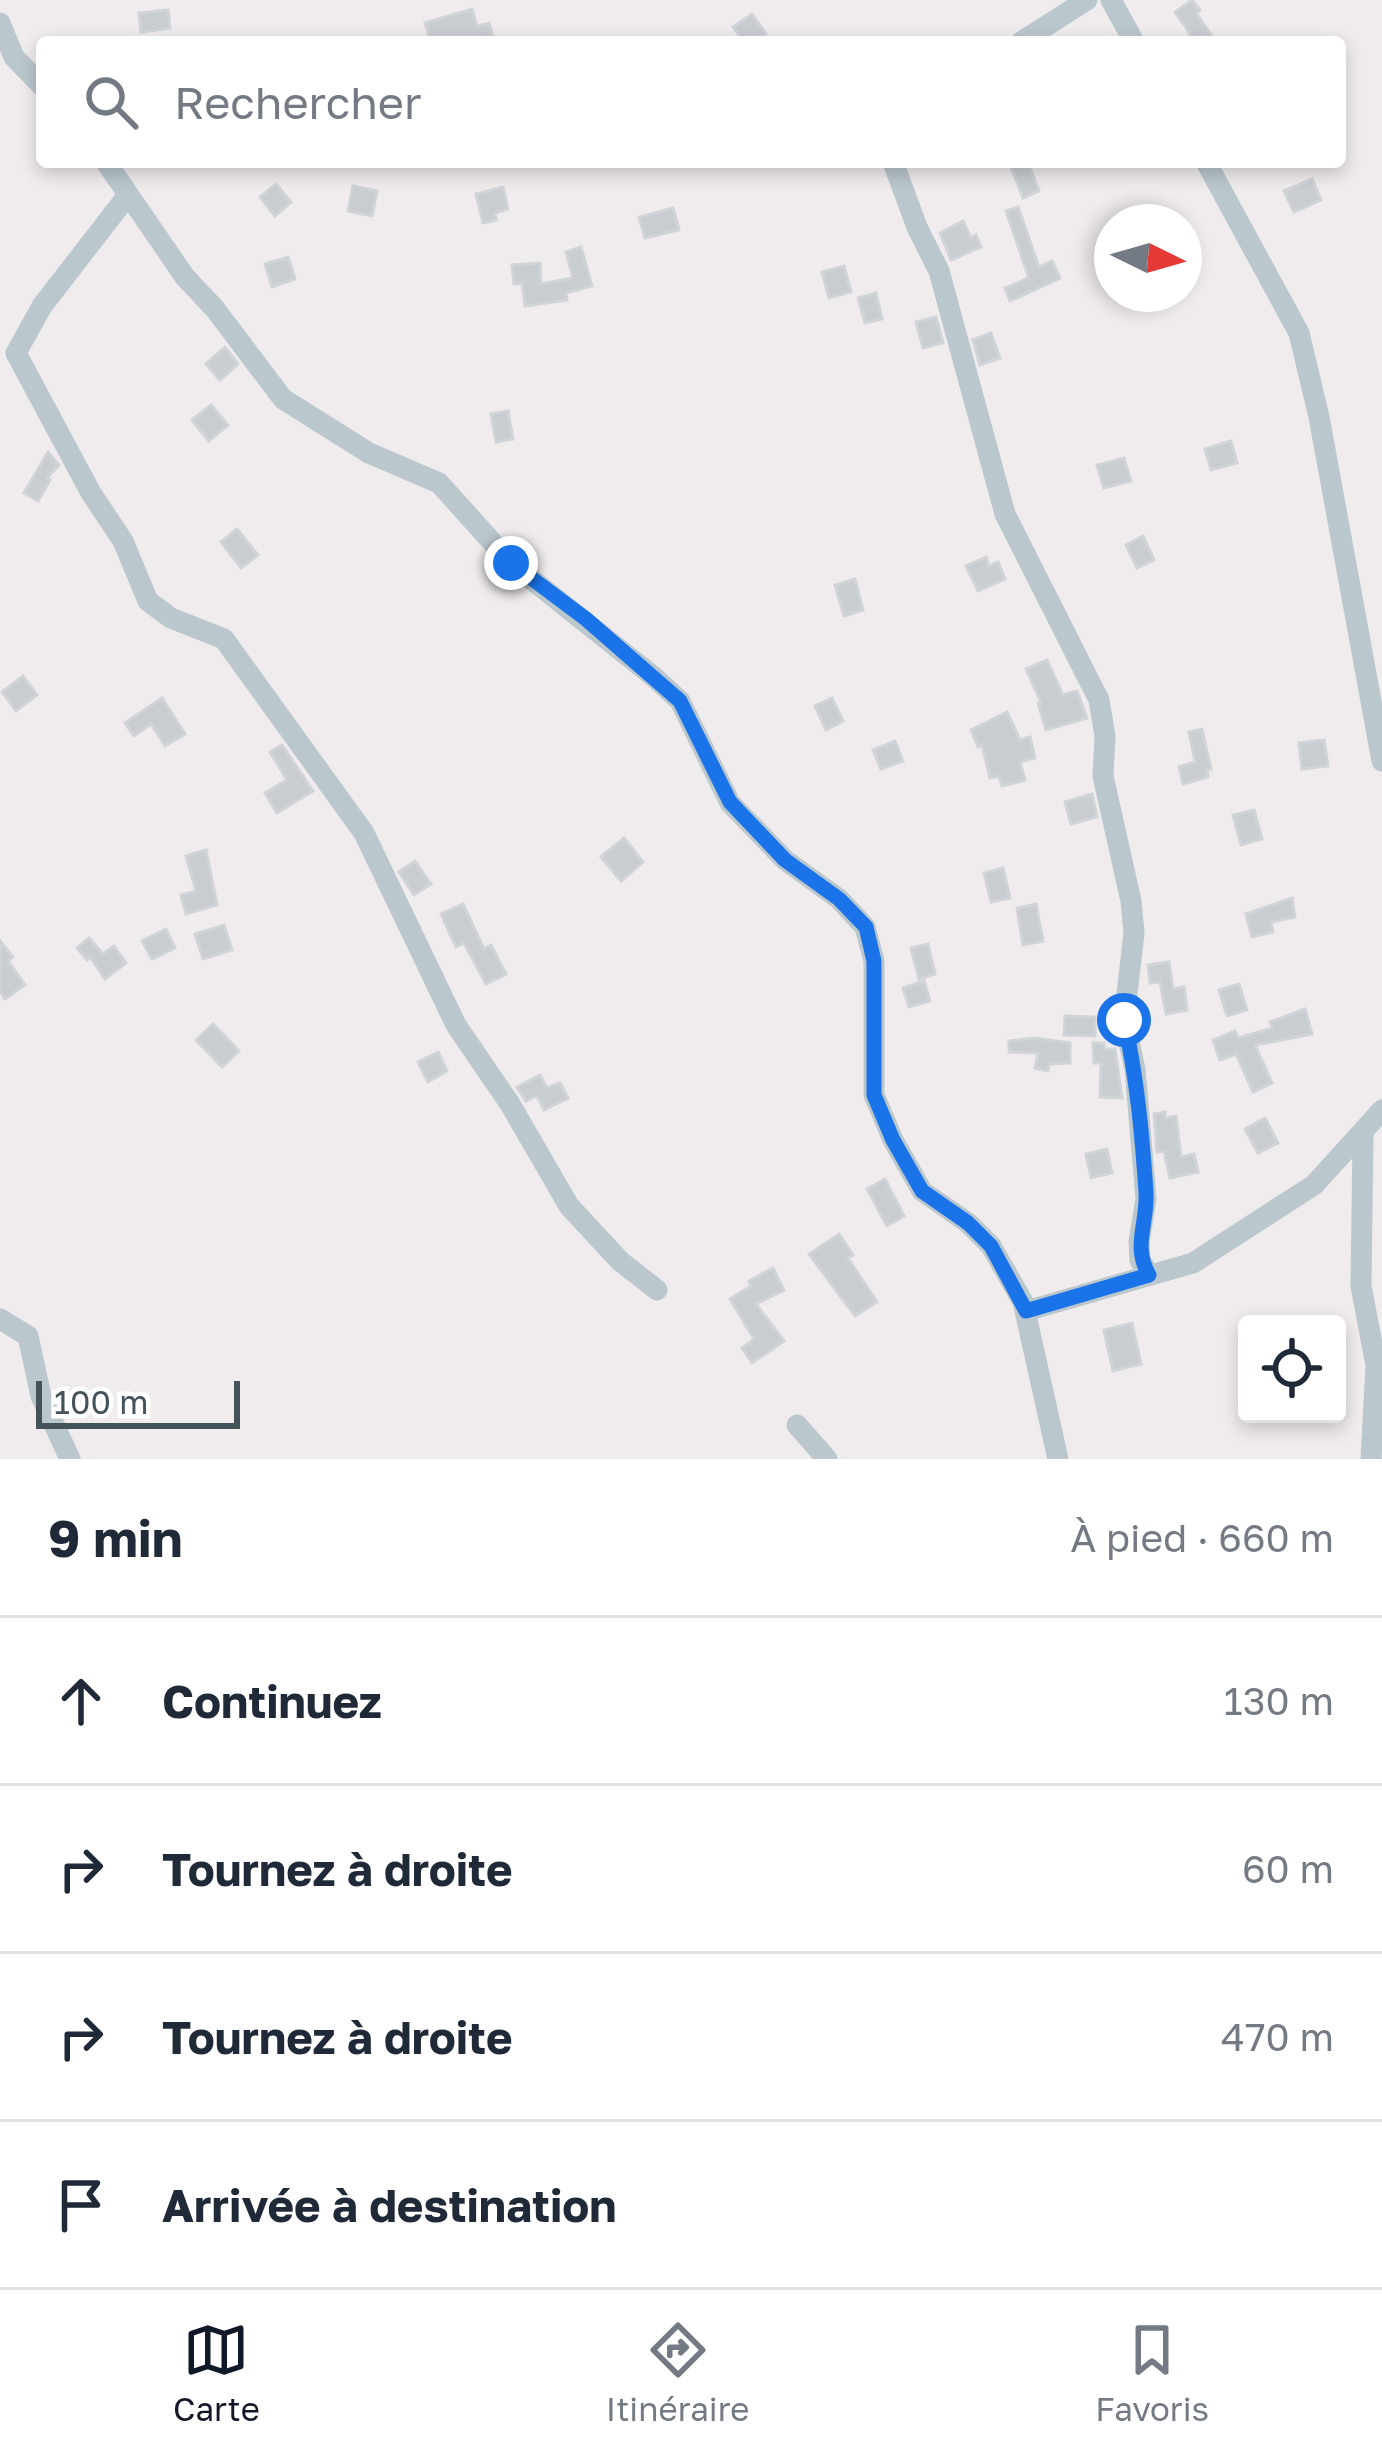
<!DOCTYPE html>
<html lang="fr">
<meta charset="utf-8">
<style>
:root{--surface:#fff;--page:#f6f6f7;--text:#1f2937;--muted:#747a83;--line:#e0e1e3;--accent:#111827}
body{margin:0;font-family:"Golos Text",sans-serif;background:var(--page);color:var(--text)}
.controls{position:absolute;right:36px;bottom:36px;display:grid;overflow:hidden;border-radius:12px;box-shadow:0 6px 18px #0003}
.controls button{width:108px;height:108px;display:grid;place-items:center;padding:0;border:0;border-bottom:3px solid var(--line);background:var(--surface);color:var(--text);font:60px sans-serif}
.compass{position:absolute;left:1094px;top:204px;width:108px;height:108px;border-radius:50%;background:var(--surface);box-shadow:0 6px 18px #0003;rotate:95deg}
.scale{position:absolute;left:36px;bottom:30px;width:204px;box-sizing:border-box;padding-left:12px;border:6px solid #44535a;border-top:0;font-size:33px;line-height:42px;white-space:nowrap;color:#44535a;-webkit-text-stroke:9px #fff;paint-order:stroke}
.stop{position:absolute;width:36px;height:36px;margin:-27px;border:9px solid #1a73e8;border-radius:50%;background:#fff}
.stop.end{background:#1a73e8;border-color:#fff;box-shadow:0 3px 12px #0008}
.list{margin:0;padding:0;list-style:none}
h2{display:flex;justify-content:space-between;align-items:center;height:156px;margin:0;padding:0 48px;font-size:51px}
h2 small{font-size:39px;font-weight:400;color:var(--muted)}
.list li{display:grid;grid-template-columns:78px 1fr auto;gap:36px;align-items:center;box-sizing:border-box;height:168px;padding:0 48px;border-top:3px solid var(--line)}
.list b{display:block;font-size:45px;white-space:nowrap}
.list em{font-size:39px;font-style:normal;color:var(--muted)}
.icon{flex:none;width:66px;height:66px;fill:none;stroke:currentColor;stroke-width:2;stroke-linecap:round;stroke-linejoin:round}
.map{position:relative;flex:none;width:1382px;height:1459px;overflow:hidden}
.search{position:absolute;background:var(--surface);box-shadow:0 6px 18px #0003;left:36px;right:36px;top:36px;height:132px;display:flex;align-items:center;gap:30px;box-sizing:border-box;padding:0 42px;border-radius:12px;color:var(--muted);font-size:45px}
.sheet{height:828px;background:var(--surface)}
nav{display:flex;justify-content:space-around;align-items:center;box-sizing:border-box;height:168px;border-top:3px solid var(--line);background:var(--surface);font-size:33px;color:var(--muted)}
nav a{display:grid;justify-items:center;gap:6px}
nav .on{color:var(--accent)}
.map>svg:first-child{display:block}
.building{fill:#c9cdd2;stroke:#d0d4d9;stroke-width:3}
.lines{fill:none;stroke-linecap:round;stroke-linejoin:round}
.minor{stroke:#bac7cd;stroke-width:21}
.route{stroke:#1a73e8;stroke-width:15}
</style>
<div class="map">
<svg width="1382" height="1459" viewBox="0 0 1382 1459">
<rect width="100%" height="100%" fill="#f0eced"/>
<g class="building">
<polygon points="1192,0 1200,10 1196,13 1216,42 1180,42 1191,35 1175,12"/>
<polygon points="472,9 477,26 489,23 493,36 473,42 431,42 425,23"/>
<polygon points="168,10 170,28 141,32 139,13"/>
<polygon points="752,14 766,34 755,42 744,42 733,27"/>
<polygon points="1009,162 1028,162 1039,191 1023,198"/>
<polygon points="1312,179 1321,200 1294,212 1284,191"/>
<polygon points="276,184 291,202 275,216 260,197"/>
<polygon points="353,186 377,191 372,216 348,211"/>
<polygon points="503,187 508,209 495,213 496,220 483,223 476,194"/>
<polygon points="1018,207 1039,267 1052,261 1060,278 1010,301 1005,288 1029,278 1006,211"/>
<polygon points="673,208 679,230 645,238 639,217"/>
<polygon points="963,221 971,238 976,235 981,247 951,260 940,233"/>
<polygon points="581,247 592,286 566,293 567,300 525,306 522,283 514,284 512,265 540,263 541,284 573,278 566,252"/>
<polygon points="288,257 295,279 272,287 265,264"/>
<polygon points="844,266 851,292 829,298 822,272"/>
<polygon points="876,293 882,319 865,323 858,298"/>
<polygon points="936,317 943,343 923,348 916,322"/>
<polygon points="991,333 1000,358 980,365 973,340"/>
<polygon points="225,347 238,364 220,380 206,364"/>
<polygon points="211,405 228,425 209,441 192,420"/>
<polygon points="508,411 513,439 496,442 491,414"/>
<polygon points="1231,441 1237,463 1211,470 1205,449"/>
<polygon points="48,452 59,465 47,478 50,480 38,501 24,493"/>
<polygon points="1124,458 1131,481 1104,488 1097,465"/>
<polygon points="237,529 258,555 241,568 221,542"/>
<polygon points="1143,536 1154,560 1137,568 1126,545"/>
<polygon points="986,557 989,566 998,562 1005,579 978,591 966,566"/>
<polygon points="855,579 863,610 844,616 835,585"/>
<polygon points="1047,660 1063,695 1077,691 1087,718 1046,730 1038,703 1041,702 1026,669"/>
<polygon points="23,676 37,695 16,711 2,692"/>
<polygon points="162,698 185,734 165,746 151,724 134,736 125,723"/>
<polygon points="832,698 843,721 826,730 815,706"/>
<polygon points="1007,712 1020,740 1030,737 1035,758 1020,762 1025,780 1002,786 999,776 990,778 982,745 978,747 971,730"/>
<polygon points="1202,729 1211,769 1207,769 1208,777 1183,784 1179,767 1195,762 1189,732"/>
<polygon points="1324,740 1328,766 1302,769 1299,743"/>
<polygon points="895,741 903,761 881,769 873,750"/>
<polygon points="282,745 313,791 277,813 265,793 287,780 270,752"/>
<polygon points="1092,794 1097,817 1071,824 1065,802"/>
<polygon points="1254,810 1262,839 1241,845 1233,815"/>
<polygon points="624,838 643,862 621,881 601,857"/>
<polygon points="206,850 217,905 186,914 181,895 196,891 186,856"/>
<polygon points="415,861 431,884 414,895 399,872"/>
<polygon points="1003,868 1010,898 991,902 984,873"/>
<polygon points="1292,898 1295,917 1271,922 1273,932 1252,937 1246,914"/>
<polygon points="463,904 484,949 491,945 506,974 486,984 464,943 456,947 441,914"/>
<polygon points="1036,904 1043,941 1023,945 1017,908"/>
<polygon points="224,925 232,950 203,959 195,934"/>
<polygon points="166,929 175,948 152,959 142,941"/>
<polygon points="89,938 103,954 114,946 126,963 105,979 90,957 87,960 77,948"/>
<polygon points="0,941 13,957 8,961 25,985 5,999 0,991"/>
<polygon points="928,944 935,974 919,979 911,948"/>
<polygon points="1169,962 1173,989 1184,987 1187,1010 1166,1014 1160,982 1150,983 1148,965"/>
<polygon points="924,981 930,1001 909,1007 903,988"/>
<polygon points="1239,984 1247,1010 1227,1016 1219,990"/>
<polygon points="1305,1009 1312,1034 1255,1045 1272,1083 1253,1092 1236,1054 1220,1060 1213,1040 1235,1031 1238,1038 1273,1028 1270,1022"/>
<polygon points="1065,1016 1095,1017 1095,1036 1064,1035"/>
<polygon points="213,1024 239,1051 222,1067 196,1040"/>
<polygon points="1035,1038 1070,1043 1070,1063 1049,1064 1048,1071 1035,1068 1038,1053 1009,1052 1009,1041"/>
<polygon points="1093,1043 1104,1043 1104,1049 1115,1049 1122,1098 1100,1097 1101,1063 1094,1063"/>
<polygon points="438,1052 447,1071 428,1082 418,1062"/>
<polygon points="540,1075 547,1088 560,1083 568,1098 544,1110 537,1096 526,1101 517,1087"/>
<polygon points="1165,1112 1165,1118 1176,1116 1181,1157 1194,1154 1198,1172 1170,1178 1164,1151 1157,1152 1154,1114"/>
<polygon points="1265,1118 1278,1143 1258,1153 1245,1129"/>
<polygon points="1107,1149 1112,1173 1091,1178 1086,1154"/>
<polygon points="885,1179 904,1216 887,1226 867,1189"/>
<polygon points="839,1234 853,1255 848,1258 877,1302 855,1316 809,1254"/>
<polygon points="773,1268 784,1290 756,1304 784,1341 752,1363 742,1348 754,1339 730,1299 751,1286 749,1281"/>
<polygon points="1132,1323 1141,1364 1113,1371 1104,1330"/>
</g>
<g class="lines">
<g class="minor">
<polyline points="1111,0 1134,42"/>
<polyline points="0,23 14,57 42,86"/>
<polyline points="1021,42 1087,0"/>
<polyline points="106,162 185,277 215,309 283,399 369,453 439,483 511,563 654,677 680,701 730,803 785,860 839,899 865,927 874,961 874,1095 893,1140 922,1191 968,1223 991,1246 1023,1302 1058,1459"/>
<polyline points="893,162 917,227 939,271 1005,514 1099,700 1105,736 1103,776 1131,901 1134,933 1124,1020 1135,1069 1146,1199 1139,1242 1140,1260 1149,1275"/>
<polyline points="1206,162 1299,333 1319,417 1382,761"/>
<polyline points="128,195 42,306 16,353 91,493 123,541 148,601 171,618 224,639 364,833 456,1025 510,1104 569,1206 620,1261 657,1290"/>
<polyline points="1363,1135 1361,1286 1376,1365 1371,1459"/>
<polyline points="1026,1311 1193,1263 1314,1185 1382,1110"/>
<polyline points="0,1319 28,1336 41,1396 70,1459"/>
<polyline points="797,1425 827,1459"/>
</g>
</g>
<g class="lines">
<path class="route" d="M 511,563 L 586,619 L 680,701 L 730,802 L 785,860 L 839,899 L 866,927 L 874,961 L 874,1095 L 893,1140 L 922,1191 L 968,1223 L 991,1246 L 1026,1311 L 1149,1275 C 1132,1246 1148,1223 1146,1192 C 1142,1134 1137,1077 1124,1020"/>
</g>
</svg>
<div class="controls">
<button><svg class="icon" aria-label="locate" viewBox="0 0 24 24"><circle cx="12" cy="12" r="6"/><path d="M12 2v4M12 18v4M2 12h4M18 12h4"/></svg></button>
</div>
<svg class="compass" viewBox="-18 -18 36 36"><path d="M0-13l5 13h-10z" fill="#e53935"/><path d="M0 13l5-13h-10z" fill="#747a83"/></svg>
<div class="scale">100 m</div>
<div class="stop" style="left:1124px;top:1020px"></div>
<div class="stop end" style="left:511px;top:563px"></div>
<div class="search"><svg class="icon" aria-label="search" viewBox="0 0 24 24"><circle cx="10" cy="10" r="6"/><path d="M15 15l6 6"/></svg>Rechercher</div>
</div>
<section class="sheet">
<h2>9 min<small>À pied · 660 m</small></h2>
<ul class="list">
<li><svg class="icon" aria-label="ahead" viewBox="0 0 24 24"><path d="M12 20V5M6 11l6-6 6 6"/></svg><div><b>Continuez</b></div><em>130 m</em></li>
<li><svg class="icon" aria-label="right" viewBox="0 0 24 24"><path d="M7 20v-9h11M14 6l5 5-5 5"/></svg><div><b>Tournez à droite</b></div><em>60 m</em></li>
<li><svg class="icon" aria-label="right" viewBox="0 0 24 24"><path d="M7 20v-9h11M14 6l5 5-5 5"/></svg><div><b>Tournez à droite</b></div><em>470 m</em></li>
<li><svg class="icon" aria-label="arrive" viewBox="0 0 24 24"><path d="M6 21V4h12l-3 4 3 4H6"/></svg><div><b>Arrivée à destination</b></div></li>
</ul>
</section>
<nav>
<a class="on"><svg class="icon" aria-label="map" viewBox="0 0 24 24"><path d="M3 6l6-2 6 2 6-2v14l-6 2-6-2-6 2zM9 4v14M15 6v14"/></svg>Carte</a>
<a><svg class="icon" aria-label="directions" viewBox="0 0 24 24"><path d="M12 3l9 9-9 9-9-9zM9 14v-3h6M13 9l2 2-2 2"/></svg>Itinéraire</a>
<a><svg class="icon" aria-label="saved" viewBox="0 0 24 24"><path d="M7 4h10v16l-5-4-5 4z"/></svg>Favoris</a>
</nav>
